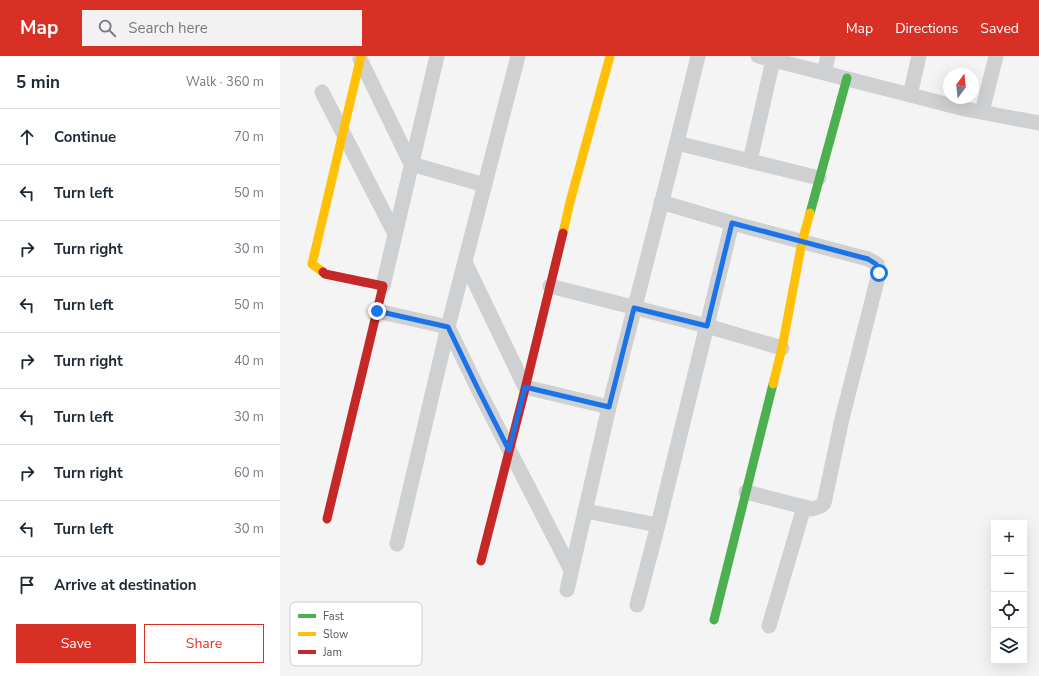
<!DOCTYPE html>
<meta charset="utf-8">
<style>
:root{--surface:#fff;--page:#f2f2f3;--text:#1f2937;--muted:#747a83;--line:#e0e1e3;--accent:#d93025}
body{margin:0;font-family:"Nunito Sans",sans-serif;background:var(--page);color:var(--text)}
.controls{position:absolute;right:12px;bottom:12px;display:grid;overflow:hidden;border-radius:0px;box-shadow:0 4px 16px #0002}
.controls button{width:36px;height:36px;display:grid;place-items:center;padding:0;border:0;border-bottom:1px solid var(--line);background:var(--surface);color:var(--text);font:20px sans-serif}
.compass{position:absolute;left:663px;top:12px;width:36px;height:36px;border-radius:50%;background:var(--surface);box-shadow:0 4px 16px #0002;rotate:15deg}
.stop{position:absolute;width:12px;height:12px;margin:-9px;border:3px solid #1a73e8;border-radius:50%;background:#fff}
.stop.end{background:#1a73e8;border-color:#fff;box-shadow:0 1px 4px #0008}
.list{margin:0;padding:0;list-style:none}
h2{display:flex;justify-content:space-between;align-items:center;height:52px;margin:0;padding:0 16px;font-size:17px}
h2 small{font-size:13px;font-weight:400;color:var(--muted)}
.list li{display:grid;grid-template-columns:26px 1fr auto;gap:12px;align-items:center;box-sizing:border-box;height:56px;padding:0 16px;border-top:1px solid var(--line)}
.list b{display:block;font-size:15px;white-space:nowrap}
.list em{font-size:13px;font-style:normal;color:var(--muted)}
.actions{display:flex;gap:8px;padding:12px 16px}
.actions a{flex:1;padding:9px 0;border:1px solid var(--accent);border-radius:0px;text-align:center;font-size:14px;color:var(--accent)}
.actions .main{background:var(--accent);color:#fff}
.icon{flex:none;width:22px;height:22px;fill:none;stroke:currentColor;stroke-width:2;stroke-linecap:round;stroke-linejoin:round}
.map{position:relative;flex:none;width:759px;height:620px;overflow:hidden}
header{display:flex;align-items:center;gap:24px;box-sizing:border-box;height:56px;padding:0 20px;background:var(--accent);color:#fff}
header strong{font-size:19px}
nav{display:flex;gap:22px;margin-inline-start:auto;font-size:14px}
.search{width:280px;height:36px;background:var(--page);display:flex;align-items:center;gap:10px;box-sizing:border-box;padding:0 14px;border-radius:0px;color:var(--muted);font-size:15px}
main{display:flex}
aside{flex:1;background:var(--surface)}
.map>svg:first-child{display:block}
.lines{fill:none;stroke-linecap:round;stroke-linejoin:round}
.street{stroke:#ced0d2;stroke-width:15}
.fast{stroke:#4caf50;stroke-width:9}
.slow{stroke:#ffc107;stroke-width:9}
.jam{stroke:#c62828;stroke-width:9}
.route{stroke:#1a73e8;stroke-width:5}
.key{fill:#fff;stroke:#c9ccd0;stroke-width:1}
.key-label{font-size:11px;fill:#4a5661}
</style>
<header>
<strong>Map</strong>
<div class="search"><svg class="icon" aria-label="search" viewBox="0 0 24 24"><circle cx="10" cy="10" r="6"/><path d="M15 15l6 6"/></svg>Search here</div>
<nav><a>Map</a><a>Directions</a><a>Saved</a></nav>
</header>
<main>
<aside>
<h2>5 min<small>Walk · 360 m</small></h2>
<ul class="list">
<li><svg class="icon" aria-label="ahead" viewBox="0 0 24 24"><path d="M12 20V5M6 11l6-6 6 6"/></svg><div><b>Continue</b></div><em>70 m</em></li>
<li><svg class="icon" aria-label="left" viewBox="0 0 24 24"><path d="M17 20v-9H6M10 6l-5 5 5 5"/></svg><div><b>Turn left</b></div><em>50 m</em></li>
<li><svg class="icon" aria-label="right" viewBox="0 0 24 24"><path d="M7 20v-9h11M14 6l5 5-5 5"/></svg><div><b>Turn right</b></div><em>30 m</em></li>
<li><svg class="icon" aria-label="left" viewBox="0 0 24 24"><path d="M17 20v-9H6M10 6l-5 5 5 5"/></svg><div><b>Turn left</b></div><em>50 m</em></li>
<li><svg class="icon" aria-label="right" viewBox="0 0 24 24"><path d="M7 20v-9h11M14 6l5 5-5 5"/></svg><div><b>Turn right</b></div><em>40 m</em></li>
<li><svg class="icon" aria-label="left" viewBox="0 0 24 24"><path d="M17 20v-9H6M10 6l-5 5 5 5"/></svg><div><b>Turn left</b></div><em>30 m</em></li>
<li><svg class="icon" aria-label="right" viewBox="0 0 24 24"><path d="M7 20v-9h11M14 6l5 5-5 5"/></svg><div><b>Turn right</b></div><em>60 m</em></li>
<li><svg class="icon" aria-label="left" viewBox="0 0 24 24"><path d="M17 20v-9H6M10 6l-5 5 5 5"/></svg><div><b>Turn left</b></div><em>30 m</em></li>
<li><svg class="icon" aria-label="arrive" viewBox="0 0 24 24"><path d="M6 21V4h12l-3 4 3 4H6"/></svg><div><b>Arrive at destination</b></div></li>
</ul>
<div class="actions"><a class="main">Save</a><a>Share</a></div>
</aside>
<div class="map">
<svg width="759" height="620" viewBox="0 0 759 620">
<rect width="100%" height="100%" fill="#f4f4f4"/>
<g class="lines">
<g class="street">
<polyline points="478,0 685,53 759,67"/>
<polyline points="80,3 131,108 205,129"/>
<polyline points="544,16 548,0"/>
<polyline points="42,36 115,178"/>
<polyline points="630,39 639,0"/>
<polyline points="702,56 716,0"/>
<polyline points="397,87 539,122"/>
<polyline points="470,105 493,4"/>
<polyline points="381,146 452,167 588,203 597,208 599,217 562,363 544,447 541,450 532,453 466,436"/>
<polyline points="185,206 245,331 329,351 287,534"/>
<polyline points="103,230 157,0"/>
<polyline points="270,230 427,270 502,292"/>
<polyline points="97,255 168,271"/>
<polyline points="168,271 198,333 291,514"/>
<path d="M 329,351 C 359,234 390,117 418,0"/>
<polyline points="305,455 378,469 357,549"/>
<polyline points="378,469 452,167"/>
<polyline points="117,488 168,271 238,0"/>
<polyline points="489,570 524,451"/>
</g>
<g class="fast">
<polyline points="530,157 567,22"/>
<polyline points="434,564 493,328"/>
</g>
<g class="slow">
<polyline points="283,177 290,146 330,0"/>
<polyline points="43,216 32,208 81,0"/>
<polyline points="493,328 502,292 522,186 530,157"/>
</g>
<g class="jam">
<polyline points="43,216 45,218 103,230 47,463"/>
<polyline points="201,505 243,341 283,177"/>
</g>
</g>
<g class="lines">
<polyline class="route" points="97,255 168,271 198,333 229,394 245,331 329,351 354,252 427,270 452,167 588,203 596,208 599,217"/>
</g>
<rect x="10" y="546" width="132" height="64" rx="6" class="key"/>
<rect x="18" y="558" width="18" height="4" fill="#4caf50"/>
<rect x="18" y="576" width="18" height="4" fill="#ffc107"/>
<rect x="18" y="594" width="18" height="4" fill="#c62828"/>
<g class="key-label">
<text x="43" y="564">Fast</text>
<text x="43" y="582">Slow</text>
<text x="43" y="600">Jam</text>
</g>
</svg>
<div class="controls">
<button>+</button>
<button>−</button>
<button><svg class="icon" aria-label="locate" viewBox="0 0 24 24"><circle cx="12" cy="12" r="6"/><path d="M12 2v4M12 18v4M2 12h4M18 12h4"/></svg></button>
<button><svg class="icon" aria-label="layers" viewBox="0 0 24 24"><path d="M12 4l9 5-9 5-9-5zM3 14l9 5 9-5"/></svg></button>
</div>
<svg class="compass" viewBox="-18 -18 36 36"><path d="M0-13l5 13h-10z" fill="#e53935"/><path d="M0 13l5-13h-10z" fill="#747a83"/></svg>
<div class="stop" style="left:599px;top:217px"></div>
<div class="stop end" style="left:97px;top:255px"></div>
</div>
</main>
